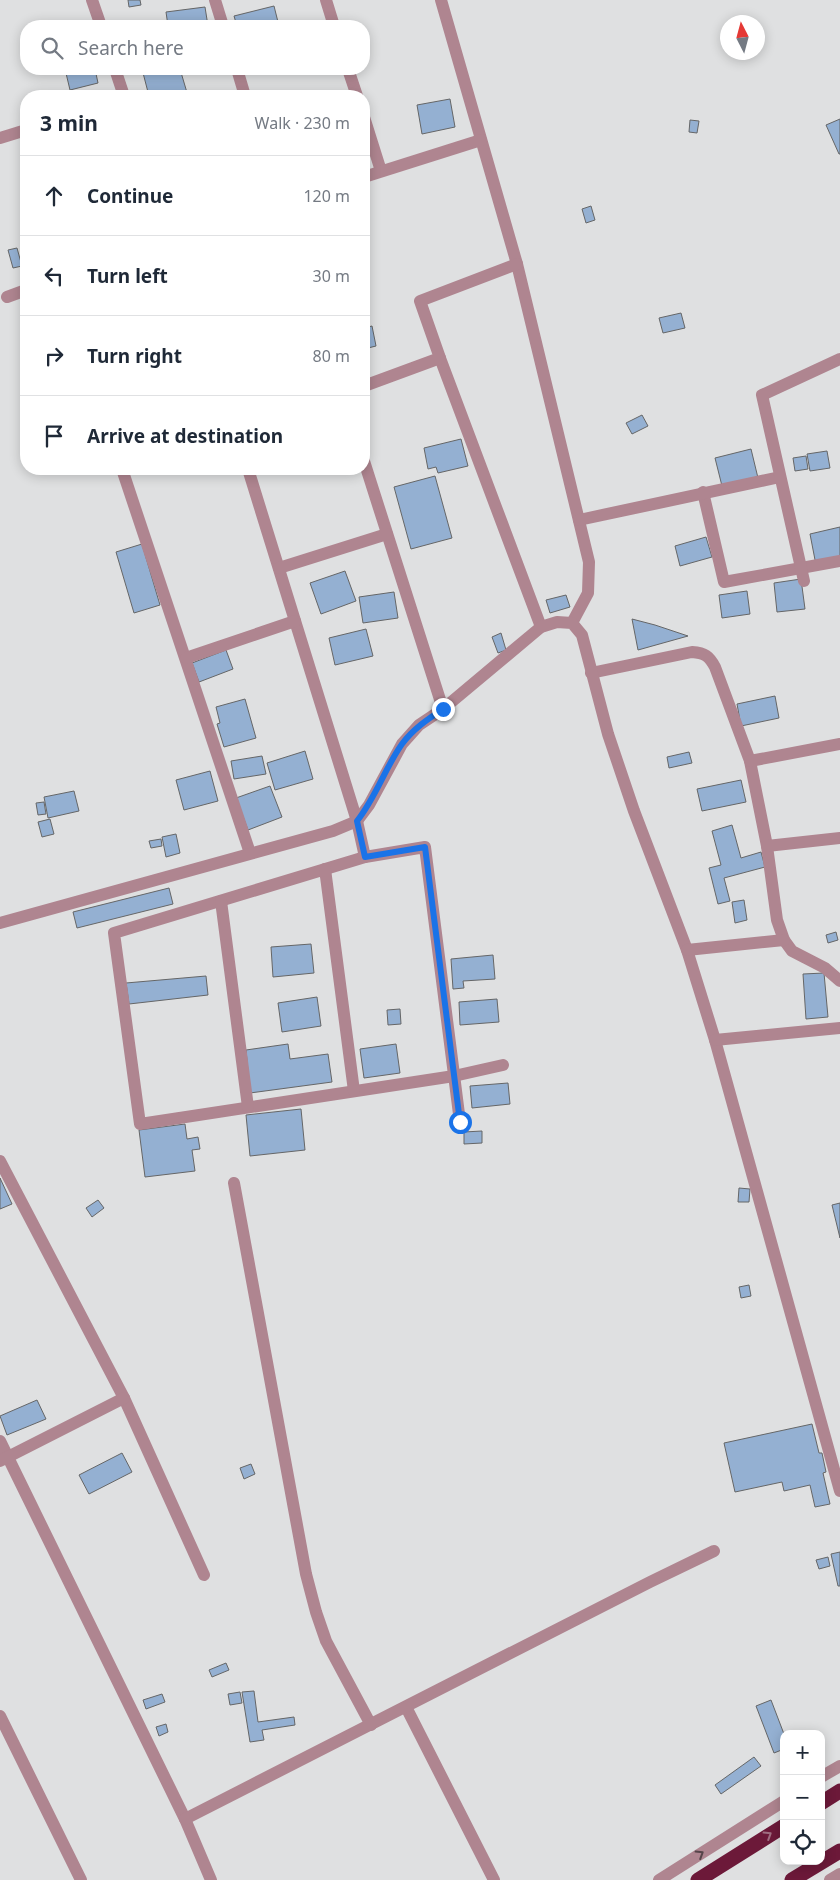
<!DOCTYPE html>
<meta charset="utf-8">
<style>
:root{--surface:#fff;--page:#f6f6f7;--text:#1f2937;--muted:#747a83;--line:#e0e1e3}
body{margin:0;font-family:"Noto Sans",sans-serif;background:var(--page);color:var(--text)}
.controls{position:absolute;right:15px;bottom:15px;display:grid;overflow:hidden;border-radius:10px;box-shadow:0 2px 12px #0003}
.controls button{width:45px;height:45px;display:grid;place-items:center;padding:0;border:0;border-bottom:1px solid var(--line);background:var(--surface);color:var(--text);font:25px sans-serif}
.compass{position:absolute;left:720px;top:15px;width:45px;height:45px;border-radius:50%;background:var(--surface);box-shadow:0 2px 12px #0003;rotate:354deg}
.stop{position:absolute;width:15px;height:15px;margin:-11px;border:4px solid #1a73e8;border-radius:50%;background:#fff}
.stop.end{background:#1a73e8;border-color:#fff;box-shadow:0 1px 5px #0008}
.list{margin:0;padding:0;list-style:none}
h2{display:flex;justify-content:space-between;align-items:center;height:65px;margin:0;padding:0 20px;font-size:21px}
h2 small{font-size:16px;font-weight:400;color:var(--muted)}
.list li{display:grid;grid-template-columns:32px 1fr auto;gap:15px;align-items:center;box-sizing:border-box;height:80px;padding:0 20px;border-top:1px solid var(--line)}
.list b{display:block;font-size:19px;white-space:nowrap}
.list em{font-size:16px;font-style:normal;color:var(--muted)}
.icon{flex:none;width:28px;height:28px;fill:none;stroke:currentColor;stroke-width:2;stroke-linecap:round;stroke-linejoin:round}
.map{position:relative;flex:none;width:840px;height:1880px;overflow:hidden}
.search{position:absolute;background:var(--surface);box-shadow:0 2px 12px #0003;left:20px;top:20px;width:350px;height:55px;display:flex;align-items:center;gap:12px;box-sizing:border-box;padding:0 18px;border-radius:20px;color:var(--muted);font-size:19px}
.panel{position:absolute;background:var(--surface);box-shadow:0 2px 12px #0003;left:20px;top:90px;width:350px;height:385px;border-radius:20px}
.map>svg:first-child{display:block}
.building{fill:#94b0d2;stroke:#656667}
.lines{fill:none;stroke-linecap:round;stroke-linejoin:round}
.minor{stroke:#af8590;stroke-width:12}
.highway{stroke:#6c1939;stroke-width:15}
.oneway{stroke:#9f6e81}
.oneway2{stroke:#56454a}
.route{stroke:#1a73e8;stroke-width:6}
</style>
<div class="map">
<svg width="840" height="1880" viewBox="0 0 840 1880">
<rect width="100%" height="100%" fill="#dfe0e1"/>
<g class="building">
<polygon points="128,0 140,0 141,5 129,7"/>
<polygon points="274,6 279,26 237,26 234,16"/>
<polygon points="205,7 208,26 168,26 166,12"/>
<polygon points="65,69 95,69 98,83 70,90"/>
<polygon points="142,69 180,69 188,96 149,96"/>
<polygon points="450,99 455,127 422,134 417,105"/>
<polygon points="840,119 840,154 839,154 826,125"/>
<polygon points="690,120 699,121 697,133 689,132"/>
<polygon points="591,206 595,220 586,223 582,209"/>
<polygon points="17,248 22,266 13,268 8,250"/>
<polygon points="681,313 685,328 663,333 659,318"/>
<polygon points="372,326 376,346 364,349 364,328"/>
<polygon points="642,415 648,426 632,434 626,423"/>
<polygon points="461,439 468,466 438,473 436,467 428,469 424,448"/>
<polygon points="751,449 758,478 722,486 715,458"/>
<polygon points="827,451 830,468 810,471 807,454"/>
<polygon points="806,456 808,469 795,471 793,458"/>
<polygon points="435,476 452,538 411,549 394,487"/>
<polygon points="840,527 840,561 816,565 810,534"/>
<polygon points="706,537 712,557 680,566 675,546"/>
<polygon points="142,544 160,605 134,613 116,552"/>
<polygon points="345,571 356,601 321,614 310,583"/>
<polygon points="801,579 805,609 777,612 774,583"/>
<polygon points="747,591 750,614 722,618 719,595"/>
<polygon points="394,592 398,618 363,623 359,597"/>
<polygon points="566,595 570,607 550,613 546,600"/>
<polygon points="632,619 655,625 688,636 638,650"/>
<polygon points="366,629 373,656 335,665 329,638"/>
<polygon points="501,633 506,650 498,653 492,637"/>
<polygon points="226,650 233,669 199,682 192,663"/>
<polygon points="775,696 779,718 741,726 737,704"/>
<polygon points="245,699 256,738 224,747 217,724 220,723 216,707"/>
<polygon points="305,751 313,779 275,790 267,763"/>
<polygon points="689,752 692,763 669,768 667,757"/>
<polygon points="262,756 266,774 234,779 231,761"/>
<polygon points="210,771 218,801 184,810 176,780"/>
<polygon points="741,780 746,802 702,811 697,789"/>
<polygon points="270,786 282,817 248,830 236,798"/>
<polygon points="74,791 79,811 48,818 44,797"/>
<polygon points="44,802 46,814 38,815 36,803"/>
<polygon points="50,819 54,834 42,837 38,822"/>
<polygon points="732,825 741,858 761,852 765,867 724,878 730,901 718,904 709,868 721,865 712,831"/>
<polygon points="176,834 180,853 166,857 162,837"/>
<polygon points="161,839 162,846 151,848 149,841"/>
<polygon points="169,888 173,904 77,928 73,912"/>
<polygon points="744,900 747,920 735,923 732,902"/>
<polygon points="836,932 838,940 828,943 826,935"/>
<polygon points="311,944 314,973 273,977 271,947"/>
<polygon points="493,955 495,979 463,981 464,988 453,989 451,959"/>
<polygon points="824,973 828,1017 806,1019 803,974"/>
<polygon points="206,976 208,995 129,1004 126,983"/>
<polygon points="317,997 321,1026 282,1032 278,1003"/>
<polygon points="497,999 499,1022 460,1025 459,1002"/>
<polygon points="400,1009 401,1024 388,1025 387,1010"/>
<polygon points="288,1044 290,1059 328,1054 332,1082 250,1093 246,1050"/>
<polygon points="396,1044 400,1073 364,1078 360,1049"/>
<polygon points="508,1083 510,1104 472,1108 470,1086"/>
<polygon points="301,1109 305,1150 250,1156 246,1115"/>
<polygon points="185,1124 187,1139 198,1137 200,1149 192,1150 195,1171 145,1177 139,1130"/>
<polygon points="482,1131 482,1143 464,1144 464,1132"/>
<polygon points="0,1178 12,1204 0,1209"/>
<polygon points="739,1188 750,1189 749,1202 738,1202"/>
<polygon points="98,1200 104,1208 92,1217 86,1208"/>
<polygon points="840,1203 840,1238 832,1205"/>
<polygon points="749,1285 751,1296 741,1298 739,1287"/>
<polygon points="37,1400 46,1419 7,1435 0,1416"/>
<polygon points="812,1424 819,1453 822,1453 826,1472 823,1473 830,1504 815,1507 810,1485 784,1491 782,1482 735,1492 724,1443"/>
<polygon points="122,1453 132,1472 89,1494 79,1475"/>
<polygon points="251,1464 255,1474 244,1479 240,1468"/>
<polygon points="840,1552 840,1586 838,1586 831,1554"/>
<polygon points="828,1557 830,1566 819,1569 816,1560"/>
<polygon points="226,1663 229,1670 212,1677 209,1670"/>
<polygon points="254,1691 258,1722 294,1717 295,1725 262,1730 264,1740 250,1742 242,1692"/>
<polygon points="240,1692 242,1703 230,1705 228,1694"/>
<polygon points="162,1694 165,1702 146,1709 143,1700"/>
<polygon points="771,1700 784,1734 784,1749 774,1753 756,1706"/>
<polygon points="166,1724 168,1732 159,1736 156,1727"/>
<polygon points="754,1757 761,1766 721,1794 715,1785"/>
</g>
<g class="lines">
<g class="minor">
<polyline points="92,0 101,26"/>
<polyline points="215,0 223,26"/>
<polyline points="326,0 334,26"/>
<polyline points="441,0 517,264 589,562 588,593 572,623"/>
<polyline points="115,69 124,96"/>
<polyline points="237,69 245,96"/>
<polyline points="348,69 357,96"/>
<polyline points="364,117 381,171"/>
<polyline points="0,138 26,130"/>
<polyline points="364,177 481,140"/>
<polyline points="7,297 26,290"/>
<polyline points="440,358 541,627"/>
<polyline points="364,386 440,358 420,301 517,264"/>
<polyline points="364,461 443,709"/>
<polyline points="122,469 250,853"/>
<polyline points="248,469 357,821 365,857 425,847 460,1122"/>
<polyline points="703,492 724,582 840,561"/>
<polyline points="579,520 780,477"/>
<polyline points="279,568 387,534"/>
<polyline points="804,581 762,395 840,359"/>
<polyline points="186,658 295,621"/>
<path d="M 591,673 L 692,652 C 705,653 709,656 715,667 L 750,761 L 767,846 L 777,920 L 784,940 L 792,951 L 825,968 L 840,981"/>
<polyline points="750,761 840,744"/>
<polyline points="767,846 840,838"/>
<polyline points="365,857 114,933 140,1124 454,1076 503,1065"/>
<polyline points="325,869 354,1091"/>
<polyline points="221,901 248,1107"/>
<polyline points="0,923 333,831 357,821 369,805 402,744 419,725 443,709 541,627 557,622 572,623 582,635 608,734 634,811 687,950 715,1040 840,1491"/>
<polyline points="687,950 784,940"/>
<polyline points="715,1040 840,1028"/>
<polyline points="0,1161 124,1398 204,1575"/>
<polyline points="234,1183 306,1574 316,1612 326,1641 371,1725"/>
<polyline points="0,1441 185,1819 211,1880"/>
<polyline points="0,1461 124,1398"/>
<polyline points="406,1707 494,1880"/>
<polyline points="0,1716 81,1880"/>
<polyline points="821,1777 840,1766"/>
<polyline points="185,1819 650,1582 714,1551"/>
<polyline points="659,1880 784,1801"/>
<polyline points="830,1880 840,1874"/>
</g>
<g class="highway">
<polyline points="821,1803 840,1791"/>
<polyline points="698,1880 784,1826"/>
<polyline points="792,1880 840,1851"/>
</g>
</g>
<defs><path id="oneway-chevron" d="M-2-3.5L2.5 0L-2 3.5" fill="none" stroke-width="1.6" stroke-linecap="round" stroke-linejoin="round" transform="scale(1.25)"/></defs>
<use class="oneway" href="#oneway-chevron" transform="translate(768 1835) rotate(-32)"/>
<use class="oneway2" href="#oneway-chevron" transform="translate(700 1854) rotate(-32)"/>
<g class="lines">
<path class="route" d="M 443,709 C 428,719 413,729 402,744 C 385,768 376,797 357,821 L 365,857 L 425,847 L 460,1122"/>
</g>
</svg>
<div class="controls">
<button>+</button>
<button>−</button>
<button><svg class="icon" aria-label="locate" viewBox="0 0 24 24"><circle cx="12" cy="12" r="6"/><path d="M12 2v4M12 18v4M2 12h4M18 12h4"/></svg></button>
</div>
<svg class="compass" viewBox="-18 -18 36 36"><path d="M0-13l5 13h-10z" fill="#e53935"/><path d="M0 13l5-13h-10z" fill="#747a83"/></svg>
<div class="stop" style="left:460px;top:1122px"></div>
<div class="stop end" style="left:443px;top:709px"></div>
<div class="search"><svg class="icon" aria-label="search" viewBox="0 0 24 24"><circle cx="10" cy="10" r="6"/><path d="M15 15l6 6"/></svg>Search here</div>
<section class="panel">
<h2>3 min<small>Walk · 230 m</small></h2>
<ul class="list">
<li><svg class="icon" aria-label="ahead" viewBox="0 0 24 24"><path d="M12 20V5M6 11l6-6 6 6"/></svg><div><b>Continue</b></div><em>120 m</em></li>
<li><svg class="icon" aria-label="left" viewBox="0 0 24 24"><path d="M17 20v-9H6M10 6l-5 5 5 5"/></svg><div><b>Turn left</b></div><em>30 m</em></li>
<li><svg class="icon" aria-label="right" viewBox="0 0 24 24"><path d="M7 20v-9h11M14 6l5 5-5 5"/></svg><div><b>Turn right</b></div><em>80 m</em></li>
<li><svg class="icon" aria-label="arrive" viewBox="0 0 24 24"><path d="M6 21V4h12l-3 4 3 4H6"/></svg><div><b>Arrive at destination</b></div></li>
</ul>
</section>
</div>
